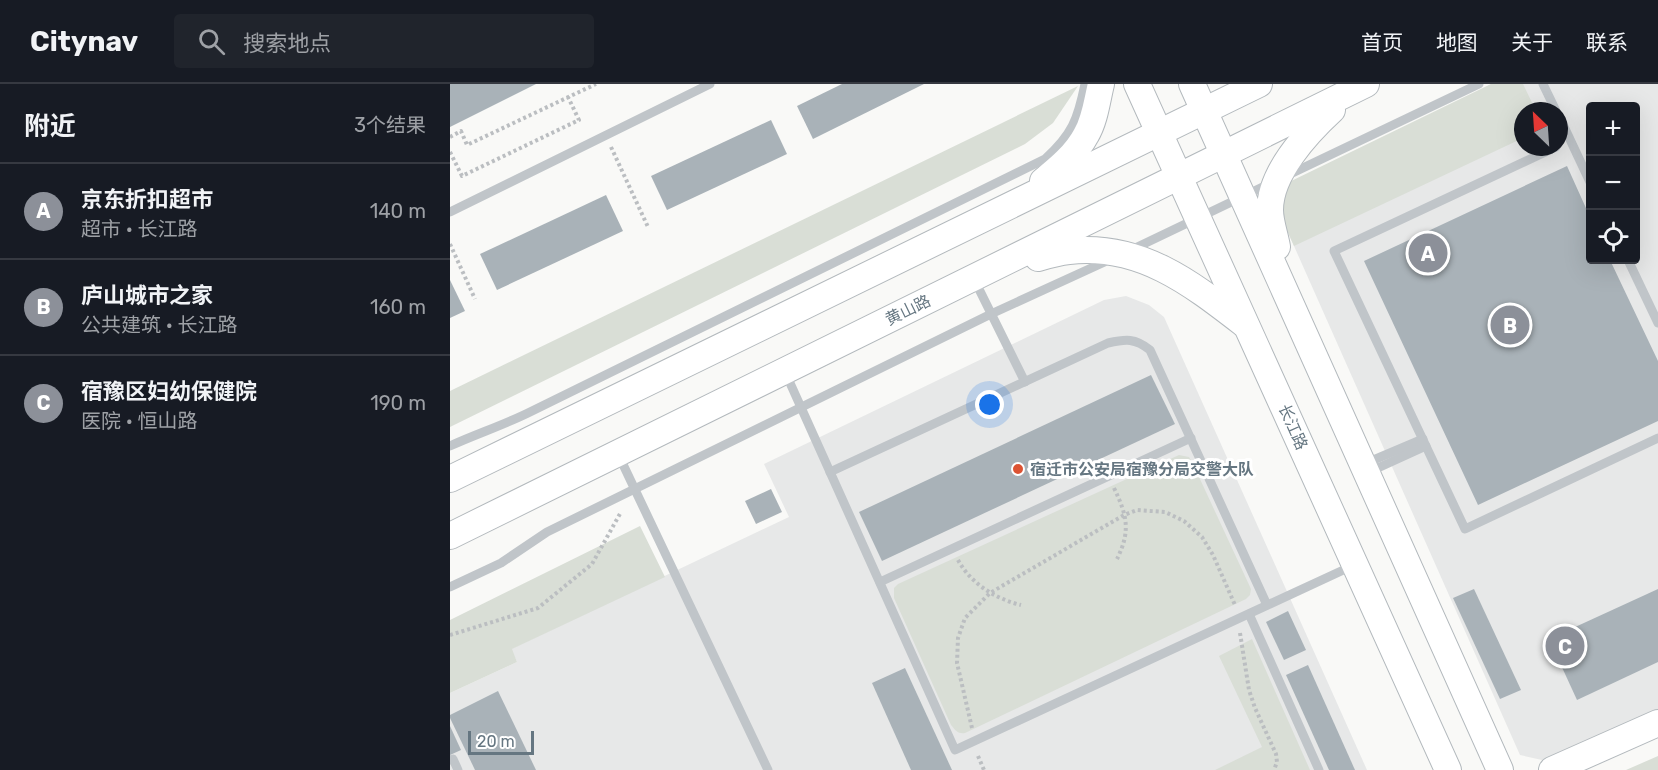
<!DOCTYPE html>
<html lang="zh">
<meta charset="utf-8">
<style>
:root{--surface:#171b24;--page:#20242c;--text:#f1f3f6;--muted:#9ea1a6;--line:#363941;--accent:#8c9099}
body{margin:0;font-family:Rubik,"Noto Sans SC",sans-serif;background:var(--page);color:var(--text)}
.controls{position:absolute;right:18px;top:18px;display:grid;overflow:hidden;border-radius:6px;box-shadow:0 6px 24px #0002}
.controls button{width:54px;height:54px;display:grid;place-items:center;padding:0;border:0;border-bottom:2px solid var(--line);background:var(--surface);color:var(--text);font:30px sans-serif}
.compass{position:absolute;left:1064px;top:18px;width:54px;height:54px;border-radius:50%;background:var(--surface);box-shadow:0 6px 24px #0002;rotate:335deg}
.scale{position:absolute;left:18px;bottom:15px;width:66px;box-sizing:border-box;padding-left:6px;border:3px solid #657681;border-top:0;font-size:16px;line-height:21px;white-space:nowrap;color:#657681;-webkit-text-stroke:4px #fff;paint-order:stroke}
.you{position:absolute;left:540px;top:321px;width:21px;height:21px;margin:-15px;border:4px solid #fff;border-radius:50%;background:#1a73e8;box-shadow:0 0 0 9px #1a73e833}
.badge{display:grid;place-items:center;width:39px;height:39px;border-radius:50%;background:var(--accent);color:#fff;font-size:20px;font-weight:700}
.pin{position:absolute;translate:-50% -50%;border:3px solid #fff;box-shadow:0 2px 6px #0006}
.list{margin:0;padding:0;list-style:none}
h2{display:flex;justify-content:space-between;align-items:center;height:78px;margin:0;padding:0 24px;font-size:26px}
h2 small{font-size:20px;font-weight:400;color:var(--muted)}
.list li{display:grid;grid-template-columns:39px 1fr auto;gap:18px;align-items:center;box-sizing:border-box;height:96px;padding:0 24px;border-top:2px solid var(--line)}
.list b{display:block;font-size:22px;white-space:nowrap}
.list p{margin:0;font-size:20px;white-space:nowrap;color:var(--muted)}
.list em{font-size:20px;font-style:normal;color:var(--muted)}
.icon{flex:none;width:33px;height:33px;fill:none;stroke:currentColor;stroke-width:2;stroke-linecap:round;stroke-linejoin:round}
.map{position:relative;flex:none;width:1208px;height:686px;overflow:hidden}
header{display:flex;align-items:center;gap:36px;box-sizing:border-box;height:84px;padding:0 30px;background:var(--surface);border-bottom:2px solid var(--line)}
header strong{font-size:28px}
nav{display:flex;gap:33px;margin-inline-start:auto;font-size:21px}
.search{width:420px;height:54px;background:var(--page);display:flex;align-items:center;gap:15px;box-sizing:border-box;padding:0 21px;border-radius:6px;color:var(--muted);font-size:22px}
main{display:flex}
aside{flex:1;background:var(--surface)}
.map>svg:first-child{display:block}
.built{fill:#e7e8e8;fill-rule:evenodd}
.green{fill:#d9ded6}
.building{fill:#a9b2b8}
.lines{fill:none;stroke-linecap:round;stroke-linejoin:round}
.secondary-casing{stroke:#b3b9bd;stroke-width:28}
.path{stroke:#bbbec1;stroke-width:4;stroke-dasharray:3 3;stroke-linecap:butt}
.lane{stroke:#c0c5c9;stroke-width:9}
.secondary{stroke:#fff;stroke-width:26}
.poi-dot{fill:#dc5333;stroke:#fff;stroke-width:2}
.labels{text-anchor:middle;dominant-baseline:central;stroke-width:6;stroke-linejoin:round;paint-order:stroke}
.street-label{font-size:16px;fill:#657681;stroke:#fff}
.poi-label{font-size:16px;font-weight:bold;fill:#657681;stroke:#fff;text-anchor:start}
</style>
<header>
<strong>Citynav</strong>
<div class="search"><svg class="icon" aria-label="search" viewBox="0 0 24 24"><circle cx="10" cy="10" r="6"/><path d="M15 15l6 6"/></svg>搜索地点</div>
<nav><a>首页</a><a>地图</a><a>关于</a><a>联系</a></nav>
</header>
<main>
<aside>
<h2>附近<small>3个结果</small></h2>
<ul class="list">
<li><span class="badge">A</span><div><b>京东折扣超市</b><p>超市 · 长江路</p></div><em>140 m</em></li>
<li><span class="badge">B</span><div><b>庐山城市之家</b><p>公共建筑 · 长江路</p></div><em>160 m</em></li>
<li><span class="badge">C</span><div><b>宿豫区妇幼保健院</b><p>医院 · 恒山路</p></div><em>190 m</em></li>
</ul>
</aside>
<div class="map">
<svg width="1208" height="686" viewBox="0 0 1208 686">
<rect width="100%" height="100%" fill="#f9f9f7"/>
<g class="built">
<path d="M 1041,0 L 1208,0 L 1208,625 L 1092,676 L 1070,671 L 832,135 ZM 1140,22 L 1186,22 L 1186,176 L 1140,176 ZM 1073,27 L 1109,27 L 1109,63 L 1073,63 Z"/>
<polygon points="676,212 699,221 714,233 917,686 0,686 0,609 67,578 61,565 339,433 314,380 654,216"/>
</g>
<g class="green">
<polygon points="1041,0 1073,0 1086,27 1073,27 1073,54 844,162 832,135 835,100"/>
<polygon points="628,2 603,39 575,60 0,343 0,307"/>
<path d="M 729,371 L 739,373 L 743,380 L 801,505 L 800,511 L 796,515 L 515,649 C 508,650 506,647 501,641 L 444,514 L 444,504 L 448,500 Z"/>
<polygon points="190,442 215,493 62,565 67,578 0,609 0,536"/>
<polygon points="802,555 860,686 765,686 812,663 769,572"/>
<polygon points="1208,672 1208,686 1176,686"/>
</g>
<g class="building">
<polygon points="0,0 86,0 0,43"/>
<polygon points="392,0 474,0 363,55 347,22"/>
<polygon points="321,36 337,70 217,126 201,92"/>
<polygon points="1117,82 1140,133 1140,176 1160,176 1208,277 1208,337 1028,421 914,177"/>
<polygon points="156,111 173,147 47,206 30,170"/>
<polygon points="0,196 15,227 0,234"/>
<polygon points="701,291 725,340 432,477 409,428"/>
<polygon points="321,405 332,428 306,440 295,417"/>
<polygon points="1024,505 1071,606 1050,615 1003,514"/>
<polygon points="1208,505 1208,578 1127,616 1099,555"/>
<polygon points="838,527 856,566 834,576 816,538"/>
<polygon points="858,581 905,686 879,686 836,591"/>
<polygon points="455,584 502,686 461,686 422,599"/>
<polygon points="48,607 86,686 25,686 0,634 0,631"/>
<polygon points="0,642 11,666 0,671"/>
</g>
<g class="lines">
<g class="secondary-casing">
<g id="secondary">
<polyline points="687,0 998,686"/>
<polyline points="742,0 1050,686"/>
<path d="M 593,97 C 609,84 626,70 636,51 C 645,36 647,16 651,0"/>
<path d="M 827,163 C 825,151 820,138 820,126 C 820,89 857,49 882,26"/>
<path d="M 588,174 C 598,171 609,168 619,167 C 690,159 741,199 794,240"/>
<polyline points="0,395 809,0"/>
<polyline points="0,452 916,0"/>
<polyline points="1102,686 1208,639"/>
</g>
</g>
<g class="path">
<polyline points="0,53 11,47 17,61 146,0"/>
<polyline points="161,63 198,143"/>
<polyline points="0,68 12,92 129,36 118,13"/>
<polyline points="0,160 25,215"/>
<path d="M 664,404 C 677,431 681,447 667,475"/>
<path d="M 508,476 C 521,500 546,515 571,521"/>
<polyline points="790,549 799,606 805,624 826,670 827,678 824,686"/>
<polyline points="0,551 88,524 142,480 171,428"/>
<polyline points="522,644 507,579 508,554 515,534 540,509 674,431 687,426 715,428 734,437 752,453 763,471 785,521"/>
<polyline points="528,672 534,686"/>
</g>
<g class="lane">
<polyline points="1093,0 1106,27"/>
<polyline points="1109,32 1140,98"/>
<polyline points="1106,63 884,167 1015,445 1208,354"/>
<polyline points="836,92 1029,0"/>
<polyline points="0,128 260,0"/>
<polyline points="679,167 821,99"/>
<polyline points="1178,176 1208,239"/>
<polyline points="524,195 575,298"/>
<polyline points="336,290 505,666 902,482"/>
<path d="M 0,362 C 26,350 54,341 80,328 L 595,75 C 622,51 628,35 635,0"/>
<polyline points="169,372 318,686"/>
<polyline points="914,380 973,355"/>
<path d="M 380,388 L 658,259 C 676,255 685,254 700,266 L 817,521"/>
<polyline points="919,388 976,362"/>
<polyline points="430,498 741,354"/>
<polyline points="0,503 51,479 97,448 541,230 661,175"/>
<polyline points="799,530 869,686"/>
<polyline points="0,676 3,675 8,686"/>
</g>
<use href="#secondary" class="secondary"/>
</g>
<circle class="poi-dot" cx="568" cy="385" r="6"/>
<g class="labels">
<g class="street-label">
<text transform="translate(458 226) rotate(-26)">黄山路</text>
<text transform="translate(843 343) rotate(66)">长江路</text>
</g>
<g class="poi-label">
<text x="580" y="385">宿迁市公安局宿豫分局交警大队</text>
</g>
</g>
</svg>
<div class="controls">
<button>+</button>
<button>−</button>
<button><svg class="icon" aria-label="locate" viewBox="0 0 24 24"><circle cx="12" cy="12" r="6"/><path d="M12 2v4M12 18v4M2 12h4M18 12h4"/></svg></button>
</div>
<svg class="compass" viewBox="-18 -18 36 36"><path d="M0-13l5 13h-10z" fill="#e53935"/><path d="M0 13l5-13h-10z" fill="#9ea1a6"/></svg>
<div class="scale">20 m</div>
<div class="you"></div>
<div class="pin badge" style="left:978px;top:169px">A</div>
<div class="pin badge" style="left:1060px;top:241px">B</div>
<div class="pin badge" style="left:1115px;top:562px">C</div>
</div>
</main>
